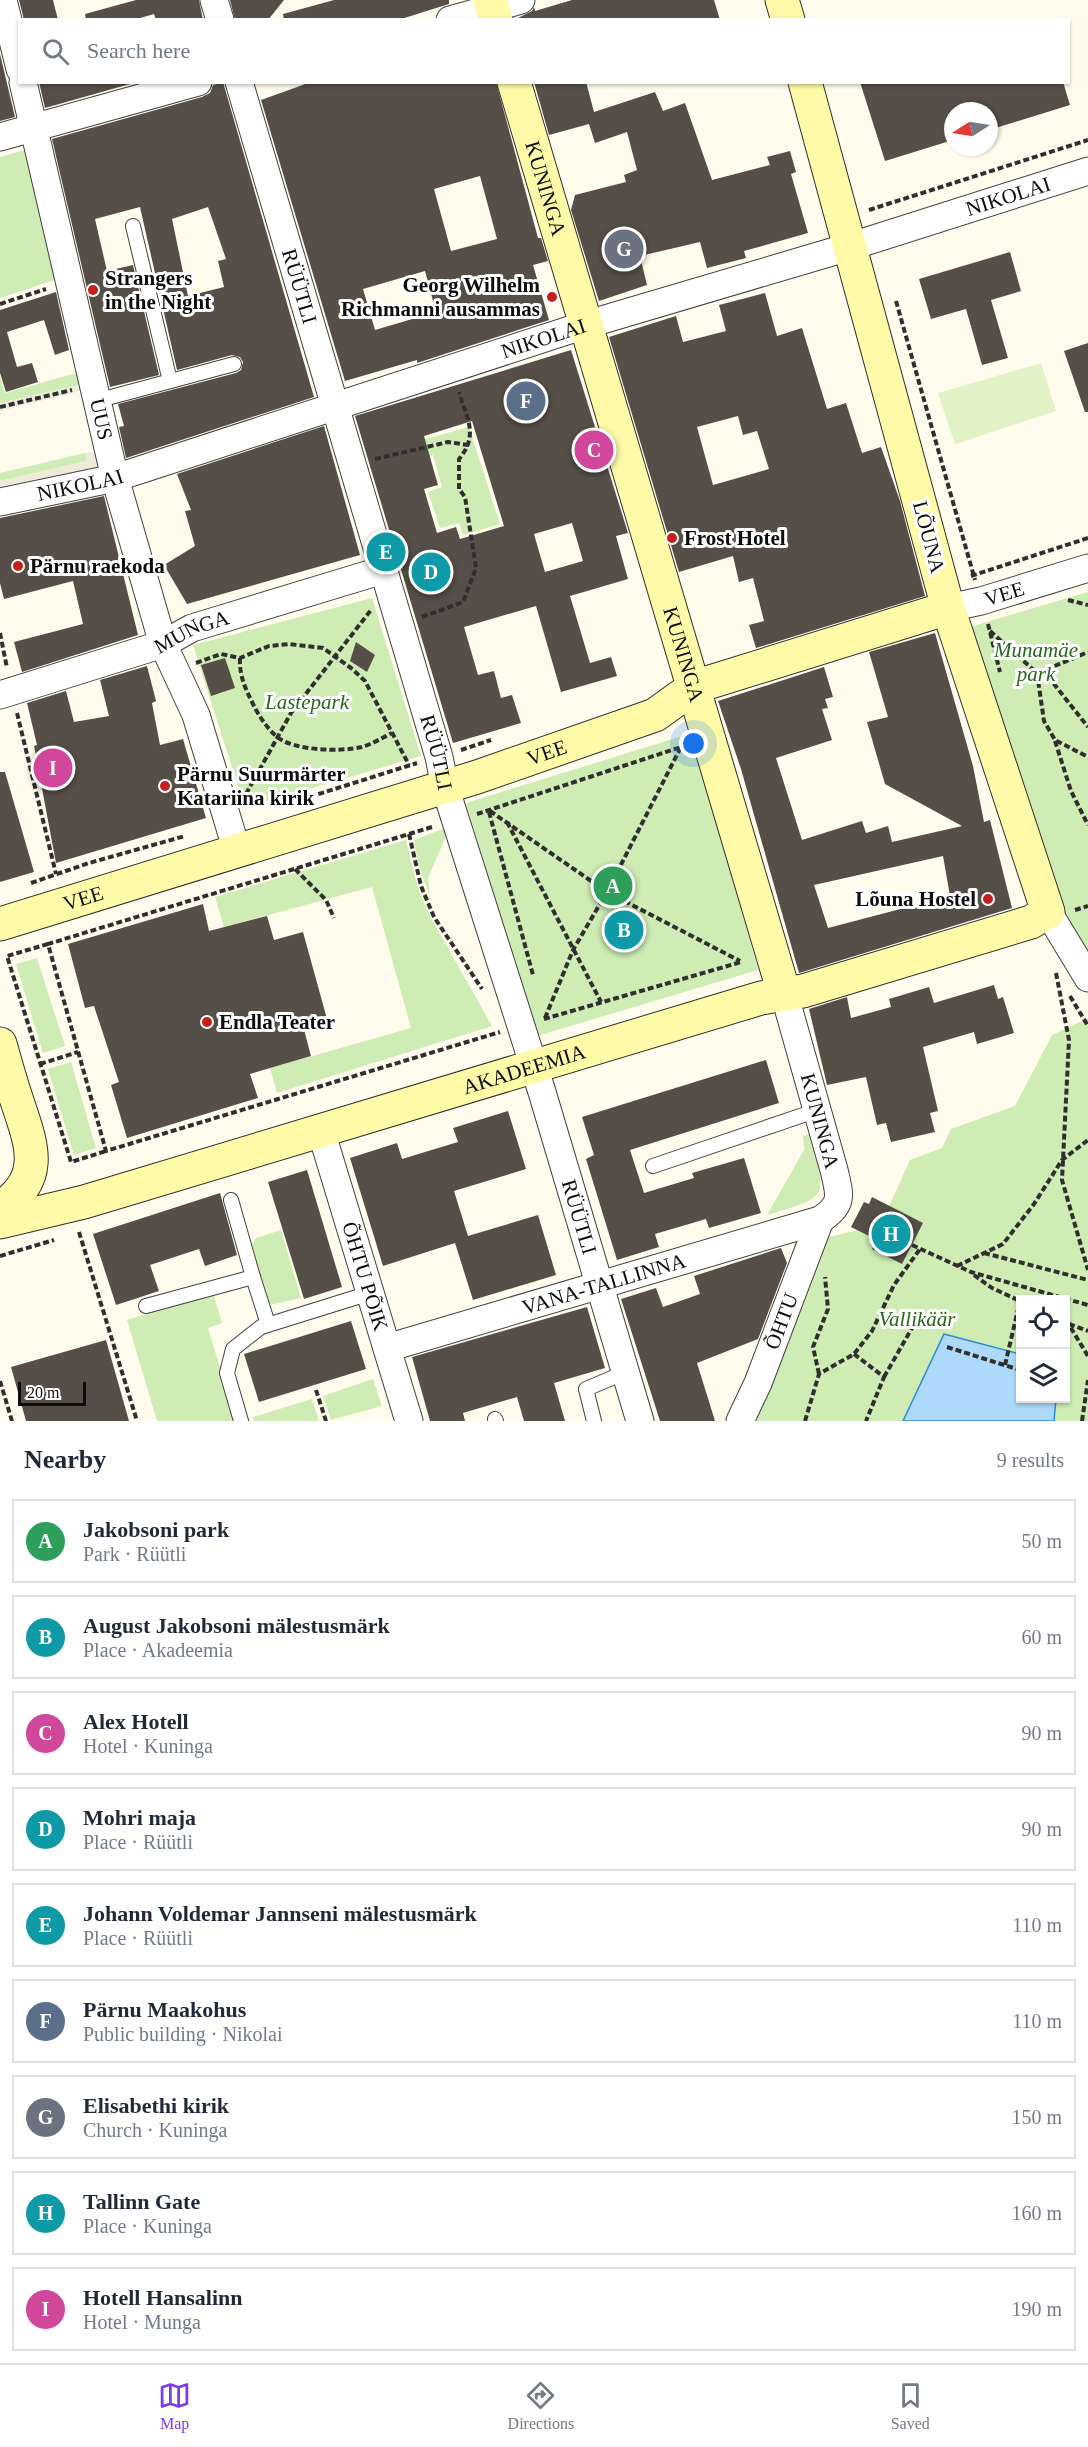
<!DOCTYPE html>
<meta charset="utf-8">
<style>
:root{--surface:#fff;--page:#f2f2f3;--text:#1f2937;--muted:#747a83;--line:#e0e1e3;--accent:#7c3aed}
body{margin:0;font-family:Georgia,serif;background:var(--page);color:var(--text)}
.controls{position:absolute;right:18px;bottom:18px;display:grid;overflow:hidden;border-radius:0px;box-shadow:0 2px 4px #0004}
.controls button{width:54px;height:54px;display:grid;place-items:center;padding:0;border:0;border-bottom:2px solid var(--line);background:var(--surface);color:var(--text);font:30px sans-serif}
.compass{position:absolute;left:944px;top:102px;width:54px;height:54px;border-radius:50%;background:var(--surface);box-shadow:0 2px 4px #0004;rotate:258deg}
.scale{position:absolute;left:18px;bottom:15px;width:68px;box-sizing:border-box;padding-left:6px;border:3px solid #0d0d0d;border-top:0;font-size:16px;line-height:21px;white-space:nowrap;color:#0d0d0d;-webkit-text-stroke:4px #fff;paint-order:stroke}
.you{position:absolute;left:694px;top:744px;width:21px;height:21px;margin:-15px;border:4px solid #fff;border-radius:50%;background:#1a73e8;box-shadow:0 0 0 9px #1a73e833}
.badge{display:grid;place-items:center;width:39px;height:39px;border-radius:50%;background:var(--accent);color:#fff;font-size:20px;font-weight:700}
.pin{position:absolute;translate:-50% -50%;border:3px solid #fff;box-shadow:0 2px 6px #0006}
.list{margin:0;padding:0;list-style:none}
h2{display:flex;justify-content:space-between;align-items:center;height:78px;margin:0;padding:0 24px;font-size:26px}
h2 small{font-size:20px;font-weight:400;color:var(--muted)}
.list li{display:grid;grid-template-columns:39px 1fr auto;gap:18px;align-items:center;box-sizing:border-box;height:84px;margin:0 12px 12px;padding:0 12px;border:2px solid var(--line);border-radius:0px}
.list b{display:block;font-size:22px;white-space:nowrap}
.list p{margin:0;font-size:20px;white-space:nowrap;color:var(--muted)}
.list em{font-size:20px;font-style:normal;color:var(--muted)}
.icon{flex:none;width:33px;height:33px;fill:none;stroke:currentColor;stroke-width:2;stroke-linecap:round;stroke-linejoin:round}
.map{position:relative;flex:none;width:1088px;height:1421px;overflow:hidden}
.search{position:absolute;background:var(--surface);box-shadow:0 2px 4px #0004;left:18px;right:18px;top:18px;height:66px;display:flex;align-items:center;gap:15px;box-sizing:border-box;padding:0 21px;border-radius:0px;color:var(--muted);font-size:22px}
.sheet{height:942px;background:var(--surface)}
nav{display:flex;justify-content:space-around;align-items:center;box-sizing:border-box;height:84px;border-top:2px solid var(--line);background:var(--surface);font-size:16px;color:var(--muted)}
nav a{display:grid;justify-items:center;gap:3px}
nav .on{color:var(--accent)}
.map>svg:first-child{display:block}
.green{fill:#ceecb4;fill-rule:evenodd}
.pitch{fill:#e1f2c6}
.plaza{fill:#efebdb}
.water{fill:#add9fa;stroke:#308ad6;stroke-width:1.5}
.building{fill:#564f48;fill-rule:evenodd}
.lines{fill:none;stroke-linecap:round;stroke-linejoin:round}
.lane-casing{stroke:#404040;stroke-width:16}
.street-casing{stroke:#404040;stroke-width:29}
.secondary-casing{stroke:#2f2f2f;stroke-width:35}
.path{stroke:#2f2f2f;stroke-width:4;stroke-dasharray:6 3;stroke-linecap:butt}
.lane{stroke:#fff;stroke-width:14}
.street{stroke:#fff;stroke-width:27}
.secondary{stroke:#fffaa8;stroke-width:33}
.poi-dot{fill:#c61e1c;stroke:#fff;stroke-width:2}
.labels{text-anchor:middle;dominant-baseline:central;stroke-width:6;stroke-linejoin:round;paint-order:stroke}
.street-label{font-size:21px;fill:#0d0d0d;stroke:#fff}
.poi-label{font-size:21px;font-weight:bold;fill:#0d0d0d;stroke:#fff;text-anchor:start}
.park-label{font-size:21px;font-style:italic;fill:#256819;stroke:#fff}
</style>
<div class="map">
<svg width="1088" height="1421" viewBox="0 0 1088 1421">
<rect width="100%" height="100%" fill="#fffced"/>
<g class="green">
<polygon points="25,150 61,278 0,298 0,157"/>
<polygon points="80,372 83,384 0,403 0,376 5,393"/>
<polygon points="469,427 500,524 463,535 459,523 440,528 428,492 442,487 433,455 374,473 368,455"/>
<polygon points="85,453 87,461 0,481 0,473"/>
<polygon points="1088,592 1088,957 1061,912 970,627"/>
<polygon points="372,598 421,756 245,808 193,645"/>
<polygon points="692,733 758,970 537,1036 466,803"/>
<polygon points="445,828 449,829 428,878 430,897 418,863 414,840"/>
<polygon points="406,840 417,885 430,916 492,1026 277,1093 270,1068 411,1028 372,887 224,927 215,897"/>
<polygon points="37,958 65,1046 43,1053 16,964"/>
<path d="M 1088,1018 L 1088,1421 L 752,1421 L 822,1239 L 881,1224 L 910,1160 L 942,1148 L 951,1129 L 1015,1106 L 1052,1035 ZM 1020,1300 L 1066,1300 L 1066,1398 L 1020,1398 Z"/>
<polygon points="71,1062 96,1148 74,1155 48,1069"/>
<path d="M 809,1134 C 826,1196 833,1196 767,1215 L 804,1150 L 803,1136 Z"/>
<polygon points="281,1230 301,1298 270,1305 250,1247 256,1238"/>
<polygon points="213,1293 222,1323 208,1328 236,1421 157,1421 127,1320"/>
<polygon points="373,1379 382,1406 331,1420 323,1396"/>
<polygon points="312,1399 319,1421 254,1421 253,1417"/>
</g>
<polygon class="pitch" points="1041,363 1056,411 955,444 938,393"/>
<g class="plaza">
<polygon points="83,384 84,390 0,411 0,403"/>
<polygon points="91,452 98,457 100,461 94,468 0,489 0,481 87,461 85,453"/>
</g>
<polygon class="water" points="944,1334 1020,1354 1020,1398 1056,1399 1054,1421 903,1421"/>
<g class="building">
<polygon points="19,0 53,0 58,20 24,20"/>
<polygon points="136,0 199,0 203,20 156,20 154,14 133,20 86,20 85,14"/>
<polygon points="230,0 284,0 268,20 235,20"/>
<polygon points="334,0 449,0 449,4 398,20 284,20 283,14"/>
<polygon points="572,0 714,0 720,20 514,20 532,11 534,7 535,11"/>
<polygon points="0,54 15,117 0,121"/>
<polygon points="39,82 137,82 45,108"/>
<path d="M 223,82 L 314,397 L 126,458 L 119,427 L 124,426 L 118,404 L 236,373 L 241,370 L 243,362 L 240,357 L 232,355 L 177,370 L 140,207 L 95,219 L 107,271 L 133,265 L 159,375 L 110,387 L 52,139 L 202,97 L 210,93 L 213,85 ZM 208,207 L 226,259 L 218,261 L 224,287 L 188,296 L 172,219 Z"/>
<path d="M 311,82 L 496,82 L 538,238 L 541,238 L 548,261 L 533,265 L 549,320 L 417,363 L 417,360 L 345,381 L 261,100 ZM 480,176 L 497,239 L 451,251 L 434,189 ZM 425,271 L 436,312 L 375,330 L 363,289 Z"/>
<polygon points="534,82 586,82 594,112 655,92 663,111 685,103 712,180 770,165 767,157 790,151 796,172 791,174 808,233 744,251 746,258 707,268 700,242 640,256 647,285 599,301 571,210 575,195 626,182 624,175 637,170 627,132 595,143 589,124 549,135"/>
<polygon points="860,82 1063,82 1070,105 989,130 989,111 953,111 953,140 885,161"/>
<polygon points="1010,252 1021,291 991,300 1008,358 982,365 966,309 931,319 919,279"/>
<polygon points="56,292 69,350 55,355 44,320 7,332 17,367 32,363 38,382 6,392 0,373 0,310"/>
<path d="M 765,293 L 777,336 L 802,328 L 827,409 L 846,403 L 862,453 L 881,447 L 900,501 L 925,596 L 756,648 L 749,625 L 764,621 L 753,578 L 739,582 L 733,556 L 679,572 L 609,337 L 676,316 L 683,342 L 726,331 L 719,305 ZM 738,416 L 743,435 L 757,431 L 769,469 L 713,485 L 697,427 Z"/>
<polygon points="1088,343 1088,412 1085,412 1064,351"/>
<path d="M 571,350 L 628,533 L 616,536 L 628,579 L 570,596 L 590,663 L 611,657 L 617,676 L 561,692 L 536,606 L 464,627 L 478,675 L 494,671 L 501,698 L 512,695 L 521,723 L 453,743 L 355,416 ZM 472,421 L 504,526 L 460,539 L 456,527 L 437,533 L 424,489 L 438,485 L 424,436 ZM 572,523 L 583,561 L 545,572 L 534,534 Z"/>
<polygon points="324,426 360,555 187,604 164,565 195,546 185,511 191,510 177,474"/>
<polygon points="104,496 138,635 22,672 14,642 83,624 73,581 4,599 0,583 0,518"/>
<path d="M 935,633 L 973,766 L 984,822 L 990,820 L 1012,908 L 799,973 L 741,769 L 718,701 L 824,667 L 833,697 L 825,699 L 828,708 L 822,709 L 832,740 L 776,758 L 802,840 L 862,821 L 866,833 L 888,826 L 892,842 L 962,826 L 885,784 L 867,722 L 888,717 L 869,652 ZM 943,856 L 950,896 L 828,928 L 814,885 Z"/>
<polygon points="356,642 375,655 367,672 350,661"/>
<polygon points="225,658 235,688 211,696 201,665"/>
<polygon points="147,666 156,701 152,703 160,745 183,739 206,818 56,863 34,746 37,745 27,703 66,691 74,722 109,716 100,680"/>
<polygon points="0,772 5,772 34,872 0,882"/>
<polygon points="203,904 209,931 267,916 274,940 303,932 327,1019 303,1026 311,1056 250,1074 258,1098 127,1138 111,1085 119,1082 94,1006 85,1008 68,944"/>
<polygon points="994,985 998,999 1003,997 1014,1033 977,1044 974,1032 923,1047 938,1111 930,1113 935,1132 891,1142 886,1123 877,1125 866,1077 827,1085 809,1009 847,997 851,1018 891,1007 889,999 929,987 934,1003"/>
<polygon points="766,1060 779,1103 630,1150 644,1193 694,1178 692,1173 744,1158 761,1213 709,1228 706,1219 655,1234 659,1247 617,1260 586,1159 594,1155 582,1117"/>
<polygon points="508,1111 526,1169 454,1191 468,1236 538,1215 556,1275 473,1300 455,1243 383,1266 350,1158 397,1143 402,1159 458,1142 453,1128"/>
<polygon points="307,1170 342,1287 304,1299 268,1182"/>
<polygon points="220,1193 237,1255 205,1266 199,1249 150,1265 159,1291 116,1305 93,1234"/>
<polygon points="872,1197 923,1223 902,1264 872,1249 877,1240 851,1227 864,1202 869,1204"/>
<polygon points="781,1248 787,1263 758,1339 697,1363 715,1421 660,1421 621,1299 656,1288 663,1307 700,1294 694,1276"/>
<polygon points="587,1307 605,1368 554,1383 565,1421 524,1421 517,1397 463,1413 465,1421 430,1421 412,1357"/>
<polygon points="351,1321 366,1369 259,1402 244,1354"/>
<polygon points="106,1340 129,1421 26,1421 11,1367"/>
</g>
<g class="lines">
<g class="lane-casing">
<g id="lane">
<polyline points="133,226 170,381"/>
<polyline points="96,401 234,364"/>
<polyline points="653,1166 818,1110"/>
<polyline points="253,1277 268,1324"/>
<polyline points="146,1306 253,1277 231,1200"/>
<polyline points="495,1419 496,1421"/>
<polyline points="241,1421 227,1373 233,1349 261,1327 370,1293"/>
<polyline points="594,1421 586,1389 626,1372"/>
</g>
</g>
<g class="street-casing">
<g id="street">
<polyline points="3,0 20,69"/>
<polyline points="214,0 220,20"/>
<polyline points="450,20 521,0"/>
<path id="s1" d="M 23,82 L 115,478 L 163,644 L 196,715 L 237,851"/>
<path id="s2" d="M 239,82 L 439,757 L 445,787 L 542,1092 L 640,1421"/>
<polyline points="0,137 198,82"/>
<path id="s3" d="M 0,502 L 115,478 L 585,325 L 852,246 L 1088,171"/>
<path id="s4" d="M 948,608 L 981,601 L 1088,568"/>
<path id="s5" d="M 0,695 L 163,644 L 192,628 L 383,570"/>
<polyline points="1048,912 1088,978"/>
<path id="s6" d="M 321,1131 L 409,1421"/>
<path id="s7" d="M 387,1348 L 820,1220 C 844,1204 840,1196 834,1170 L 784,993"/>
<path id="s8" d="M 740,1421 L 758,1383 L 820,1220"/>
</g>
</g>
<g class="secondary-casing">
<g id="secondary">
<polyline points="490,0 496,20"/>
<polyline points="782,0 788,20"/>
<path id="s9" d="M 514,82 L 784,993"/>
<path id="s10" d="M 0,924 L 477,777 L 655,715 L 694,687 L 948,608"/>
<path d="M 0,1044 C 5,1062 10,1080 16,1098 C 30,1141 48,1178 0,1208"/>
<path id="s11" d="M 0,1222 L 84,1202 L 761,998 L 803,991 L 1031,922 L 1048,912 L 948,608 L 805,82"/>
</g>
</g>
<g class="path">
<polyline points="869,210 1088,140"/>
<polyline points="896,301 975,580"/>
<polyline points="0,304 46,289"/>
<polyline points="0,407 72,390"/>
<polyline points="375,459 448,442 468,445"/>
<polyline points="971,576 1088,538"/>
<polyline points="1068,600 1088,605"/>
<path d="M 422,617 L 463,602 L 476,568 L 465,497 L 459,489 L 459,459 C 479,435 467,419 459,392"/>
<polyline points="988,624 1000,672"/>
<polyline points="990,631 1037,673 1044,721 1055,740 1088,757"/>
<polyline points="0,633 7,668"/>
<path d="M 240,658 C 239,676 246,690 254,706 C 259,716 267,728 276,736 C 292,751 341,752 362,747 C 372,744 382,738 392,733"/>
<polyline points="196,663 221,654 240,658 269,646 289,644 323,648 351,668 365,681 409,765"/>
<polyline points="1038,673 1088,652"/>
<polyline points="1038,674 1054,684 1088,727"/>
<polyline points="17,713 56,874"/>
<polyline points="1055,741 1071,791 1088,825"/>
<polyline points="461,750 491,740"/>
<polyline points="246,794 291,713 371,610"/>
<polyline points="284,805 417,763"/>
<polyline points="490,811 607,892 740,961"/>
<polyline points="489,812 533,975"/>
<polyline points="477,814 681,747"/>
<polyline points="507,822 601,1002"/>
<polyline points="432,827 48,944 106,1151 500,1032"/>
<polyline points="409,834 421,886 434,917 482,989"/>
<polyline points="295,869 326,900 334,918"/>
<polyline points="31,883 89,863 185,836"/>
<polyline points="1075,910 1088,906"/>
<polyline points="48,944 7,956 71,1162 106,1151"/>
<polyline points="1056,973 1069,1040 1062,1180 1088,1270"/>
<polyline points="1070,996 1088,1026"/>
<polyline points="545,1018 573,950 607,892 681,747"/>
<polyline points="544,1019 741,962"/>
<polyline points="40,1064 78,1052"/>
<polyline points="79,1232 137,1421"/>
<polyline points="912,1245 971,1272 1088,1305"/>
<polyline points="984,1253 1088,1280"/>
<polyline points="0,1256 54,1240"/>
<polyline points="957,1266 1003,1244 1034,1204 1062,1160 1088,1140"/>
<polyline points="974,1275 992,1288 1020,1301"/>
<polyline points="1066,1320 1088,1356"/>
<polyline points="1069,1324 1088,1331"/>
<polyline points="947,1347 1020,1370"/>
<polyline points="854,1354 884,1377 866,1421"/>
<polyline points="1005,1365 1020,1301"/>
<polyline points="819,1374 813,1347 828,1309 825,1277"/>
<polyline points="884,1377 912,1328"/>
<polyline points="0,1381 12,1421"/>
<polyline points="316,1390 326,1421"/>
<polyline points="805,1421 819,1374 854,1354 872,1331 894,1285 920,1249"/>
<polyline points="1082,1421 1088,1380"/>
</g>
<use href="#lane" class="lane"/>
<use href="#street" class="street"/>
<use href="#secondary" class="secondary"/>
</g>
<g class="poi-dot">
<circle cx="93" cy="290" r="6"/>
<circle cx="552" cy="297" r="6"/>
<circle cx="672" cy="538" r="6"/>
<circle cx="18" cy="566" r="6"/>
<circle cx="165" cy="786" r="6"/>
<circle cx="988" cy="899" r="6"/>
<circle cx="207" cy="1022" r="6"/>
</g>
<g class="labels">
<g class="street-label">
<text stroke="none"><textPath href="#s9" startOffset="111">KUNINGA</textPath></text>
<text stroke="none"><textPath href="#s3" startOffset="1054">NIKOLAI</textPath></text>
<text stroke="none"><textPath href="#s2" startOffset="213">RÜÜTLI</textPath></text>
<text stroke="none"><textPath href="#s3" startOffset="568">NIKOLAI</textPath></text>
<text stroke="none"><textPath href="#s1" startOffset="346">UUS</textPath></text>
<text stroke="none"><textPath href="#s3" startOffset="82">NIKOLAI</textPath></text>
<text transform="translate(929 537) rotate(75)">LÕUNA</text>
<text stroke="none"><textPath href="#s4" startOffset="58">VEE</textPath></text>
<text stroke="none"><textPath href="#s5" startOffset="202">MUNGA</textPath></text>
<text stroke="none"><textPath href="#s9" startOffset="597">KUNINGA</textPath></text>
<text stroke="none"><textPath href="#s10" startOffset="573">VEE</textPath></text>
<text stroke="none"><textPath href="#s2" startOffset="699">RÜÜTLI</textPath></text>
<text stroke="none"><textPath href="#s10" startOffset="87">VEE</textPath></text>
<text stroke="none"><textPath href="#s11" startOffset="546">AKADEEMIA</textPath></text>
<text transform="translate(820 1121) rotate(75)">KUNINGA</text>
<text stroke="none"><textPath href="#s2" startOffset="1185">RÜÜTLI</textPath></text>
<text stroke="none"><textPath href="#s6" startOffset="152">ÕHTU PÕIK</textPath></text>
<text stroke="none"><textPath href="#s7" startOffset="226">VANA-TALLINNA</textPath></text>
<text stroke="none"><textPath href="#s8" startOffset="108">ÕHTU</textPath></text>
</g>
<g class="poi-label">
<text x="105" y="278">Strangers<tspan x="105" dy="24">in the Night</tspan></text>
<text x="540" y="285" text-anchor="end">Georg Wilhelm<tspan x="540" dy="24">Richmanni ausammas</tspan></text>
<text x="684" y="538">Frost Hotel</text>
<text x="30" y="566">Pärnu raekoda</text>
<text x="177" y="774">Pärnu Suurmärter<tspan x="177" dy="24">Katariina kirik</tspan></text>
<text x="976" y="899" text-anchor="end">Lõuna Hostel</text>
<text x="219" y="1022">Endla Teater</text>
</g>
<g class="park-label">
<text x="1036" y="650">Munamäe<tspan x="1036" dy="24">park</tspan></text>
<text x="307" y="702">Lastepark</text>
<text x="917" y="1319">Vallikäär</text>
</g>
</g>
</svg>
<div class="controls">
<button><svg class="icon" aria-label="locate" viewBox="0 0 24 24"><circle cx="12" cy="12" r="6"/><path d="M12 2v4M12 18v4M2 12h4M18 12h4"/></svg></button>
<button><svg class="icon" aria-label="layers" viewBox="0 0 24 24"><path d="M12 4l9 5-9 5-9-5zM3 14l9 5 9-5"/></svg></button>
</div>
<svg class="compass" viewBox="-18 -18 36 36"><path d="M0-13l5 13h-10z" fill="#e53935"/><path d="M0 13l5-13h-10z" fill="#747a83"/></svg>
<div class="scale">20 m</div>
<div class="you"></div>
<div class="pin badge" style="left:613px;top:886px;background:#2e9e5b">A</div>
<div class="pin badge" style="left:624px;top:930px;background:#0f9aa8">B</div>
<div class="pin badge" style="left:594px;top:450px;background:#d1479c">C</div>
<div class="pin badge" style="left:431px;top:572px;background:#0f9aa8">D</div>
<div class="pin badge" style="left:386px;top:552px;background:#0f9aa8">E</div>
<div class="pin badge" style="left:526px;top:401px;background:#5c6f8a">F</div>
<div class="pin badge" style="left:624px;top:249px;background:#6b7280">G</div>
<div class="pin badge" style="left:891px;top:1234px;background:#0f9aa8">H</div>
<div class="pin badge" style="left:53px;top:768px;background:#d1479c">I</div>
<div class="search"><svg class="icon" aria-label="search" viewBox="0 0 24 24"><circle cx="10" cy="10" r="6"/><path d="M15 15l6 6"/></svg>Search here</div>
</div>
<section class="sheet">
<h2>Nearby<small>9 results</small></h2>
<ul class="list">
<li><span class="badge" style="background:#2e9e5b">A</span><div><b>Jakobsoni park</b><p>Park · Rüütli</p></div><em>50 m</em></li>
<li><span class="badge" style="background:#0f9aa8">B</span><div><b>August Jakobsoni mälestusmärk</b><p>Place · Akadeemia</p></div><em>60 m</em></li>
<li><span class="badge" style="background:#d1479c">C</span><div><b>Alex Hotell</b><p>Hotel · Kuninga</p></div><em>90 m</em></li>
<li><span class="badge" style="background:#0f9aa8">D</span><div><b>Mohri maja</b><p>Place · Rüütli</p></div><em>90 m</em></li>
<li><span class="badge" style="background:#0f9aa8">E</span><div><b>Johann Voldemar Jannseni mälestusmärk</b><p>Place · Rüütli</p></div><em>110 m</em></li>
<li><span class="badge" style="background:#5c6f8a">F</span><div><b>Pärnu Maakohus</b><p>Public building · Nikolai</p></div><em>110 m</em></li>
<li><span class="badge" style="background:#6b7280">G</span><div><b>Elisabethi kirik</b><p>Church · Kuninga</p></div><em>150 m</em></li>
<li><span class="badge" style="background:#0f9aa8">H</span><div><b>Tallinn Gate</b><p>Place · Kuninga</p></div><em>160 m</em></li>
<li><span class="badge" style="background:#d1479c">I</span><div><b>Hotell Hansalinn</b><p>Hotel · Munga</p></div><em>190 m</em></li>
</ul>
</section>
<nav>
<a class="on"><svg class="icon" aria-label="map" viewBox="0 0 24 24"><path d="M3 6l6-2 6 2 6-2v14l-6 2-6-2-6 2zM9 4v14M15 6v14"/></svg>Map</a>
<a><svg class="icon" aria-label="directions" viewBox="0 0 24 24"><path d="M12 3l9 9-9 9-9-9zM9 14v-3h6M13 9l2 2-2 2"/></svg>Directions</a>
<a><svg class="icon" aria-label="saved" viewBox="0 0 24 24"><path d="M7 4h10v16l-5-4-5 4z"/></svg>Saved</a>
</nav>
